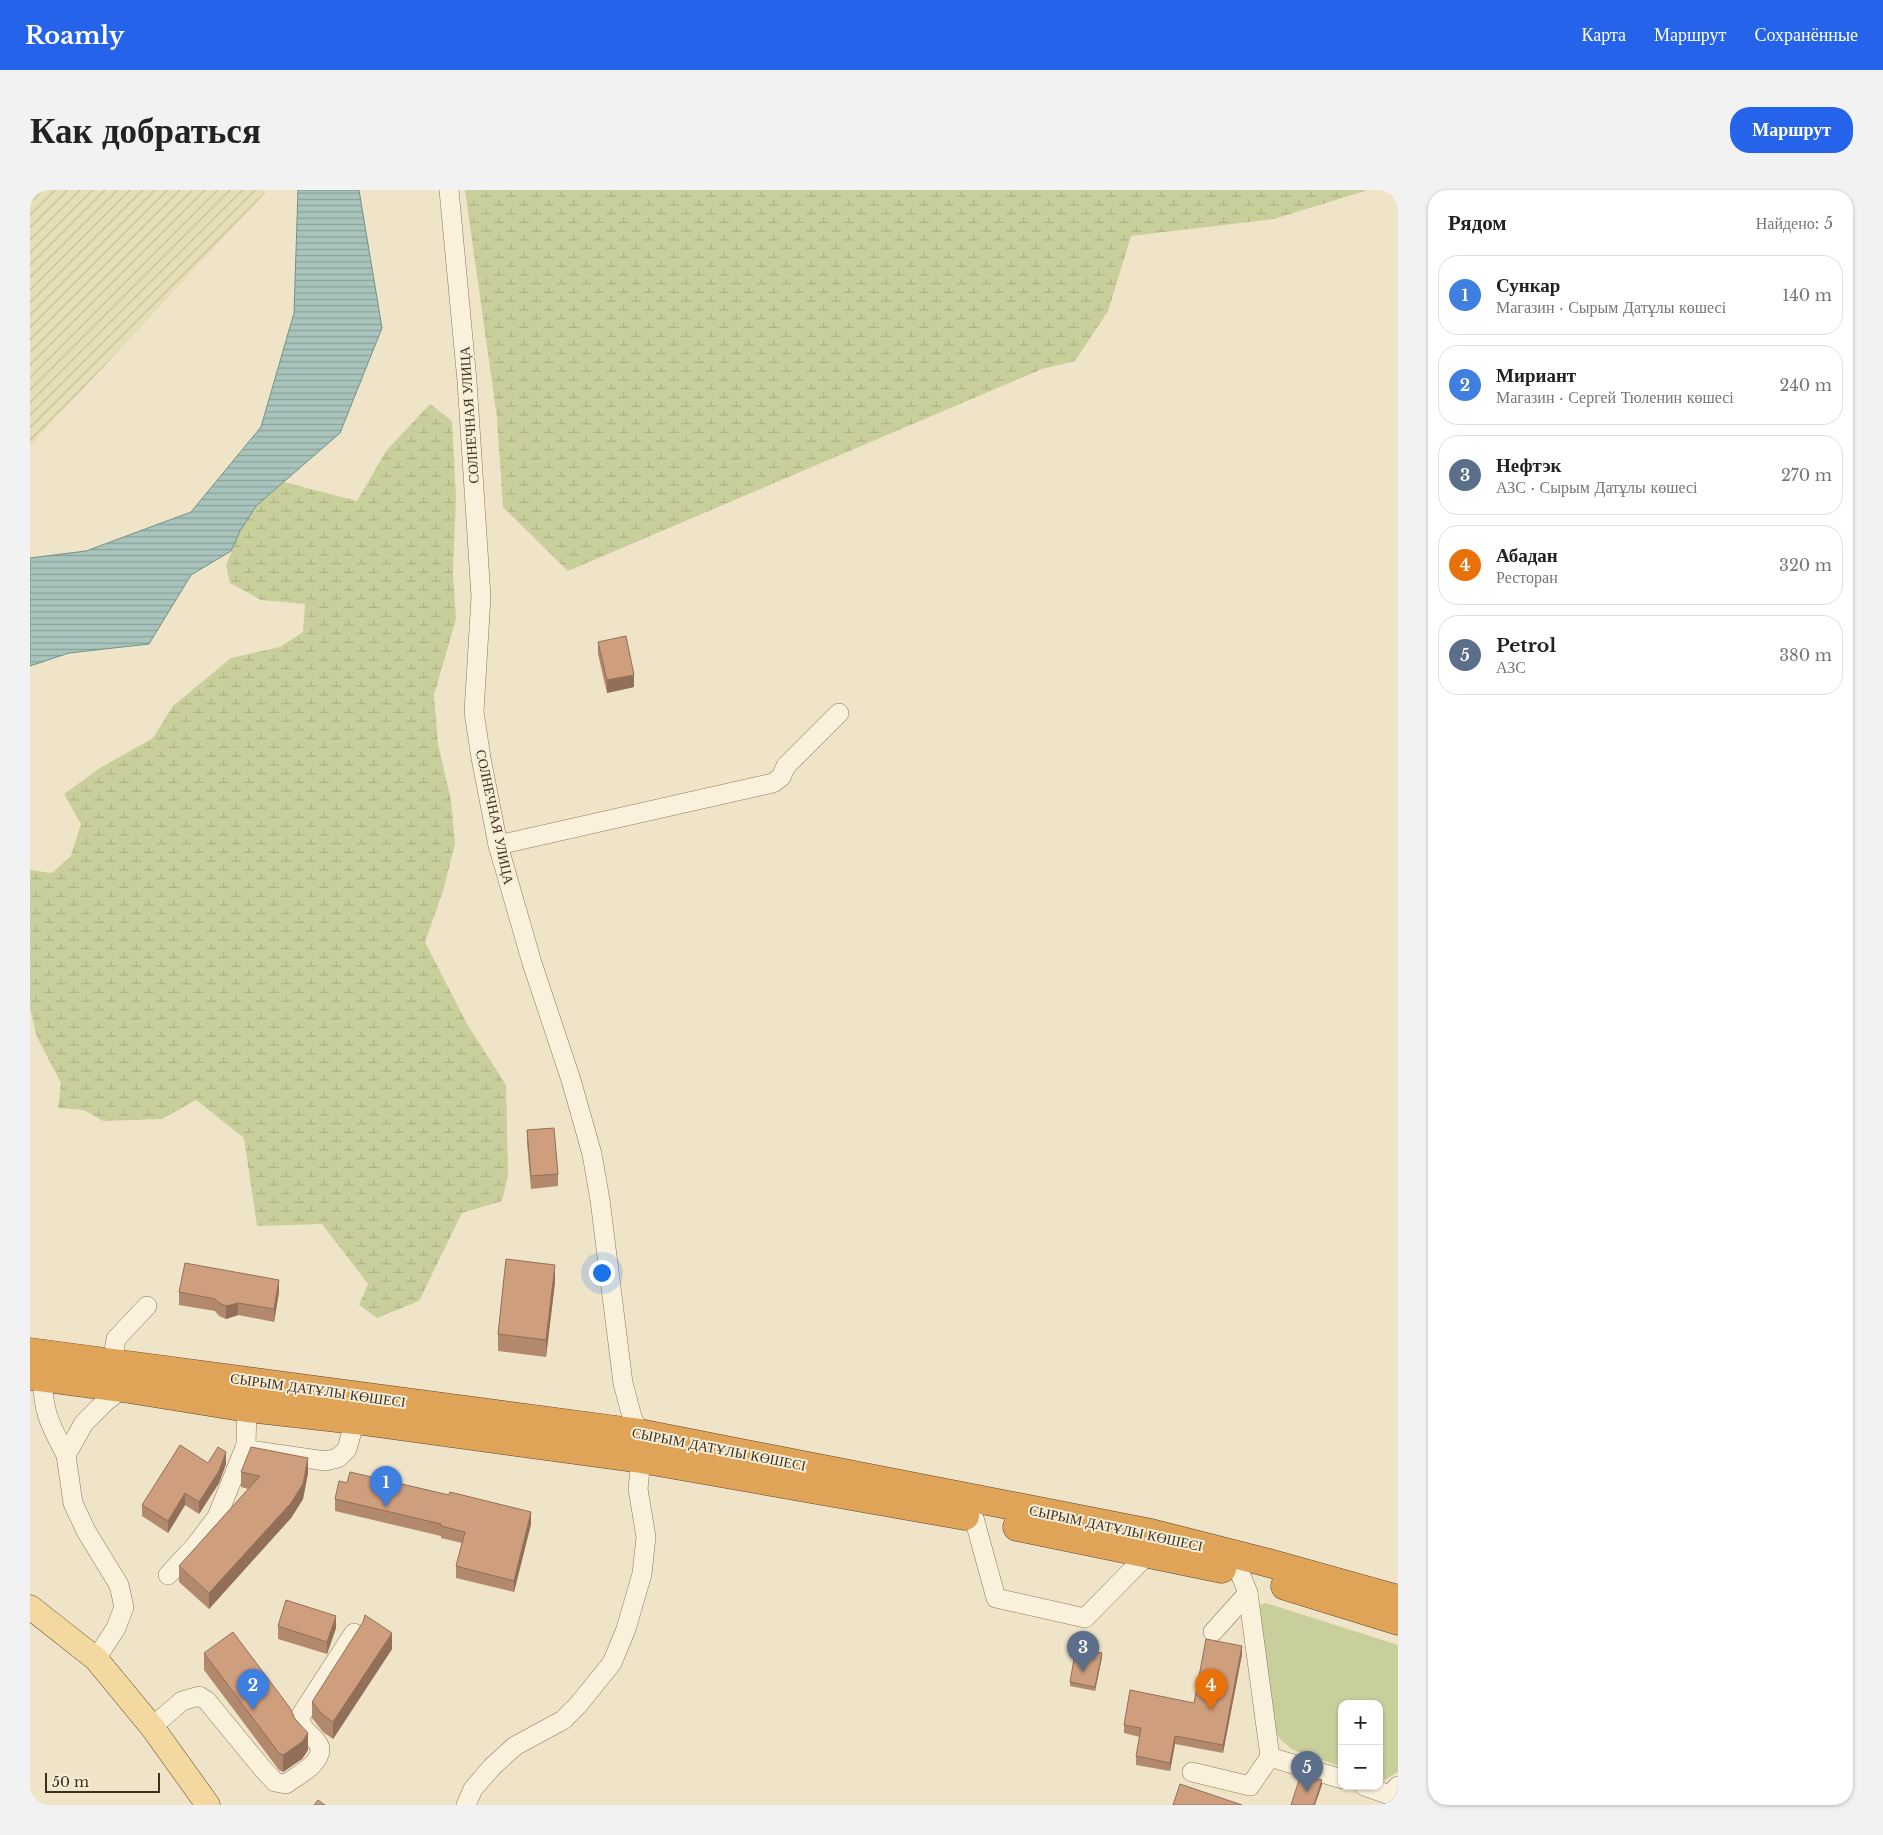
<!DOCTYPE html>
<html lang="ru">
<meta charset="utf-8">
<style>
:root{--surface:#fff;--page:#f2f2f2;--text:#222;--muted:#767676;--line:#e0e0e0;--accent:#2563eb}
body{margin:0;font-family:"Libre Baskerville",serif;background:var(--page);color:var(--text)}
.controls{position:absolute;right:15px;bottom:15px;display:grid;overflow:hidden;border-radius:10px;box-shadow:0 1px 4px #0004}
.controls button{width:45px;height:45px;display:grid;place-items:center;padding:0;border:0;border-bottom:1px solid var(--line);background:var(--surface);color:var(--text);font:25px sans-serif}
.scale{position:absolute;left:15px;bottom:12px;width:115px;box-sizing:border-box;padding-left:5px;border:2px solid #3d2e20;border-top:0;font-size:14px;line-height:18px;white-space:nowrap;color:#3d2e20;-webkit-text-stroke:4px #f7eed8;paint-order:stroke}
.you{position:absolute;left:571px;top:1082px;width:18px;height:18px;margin:-12px;border:4px solid #fff;border-radius:50%;background:#1a73e8;box-shadow:0 0 0 8px #1a73e833}
.badge{display:grid;place-items:center;width:32px;height:32px;border-radius:50%;background:var(--accent);color:#fff;font-size:16px;font-weight:700}
.pin{position:absolute;translate:-50% -41px;filter:drop-shadow(0 1px 2px #0008)}
.pin::after{content:'';position:absolute;top:26px;width:18px;height:15px;background:inherit;clip-path:polygon(0 0,100% 0,50% 100%)}
.list{margin:0;padding:0;list-style:none}
h2{display:flex;justify-content:space-between;align-items:center;height:65px;margin:0;padding:0 20px;font-size:21px}
h2 small{font-size:16px;font-weight:400;color:var(--muted)}
.list li{display:grid;grid-template-columns:32px 1fr auto;gap:15px;align-items:center;box-sizing:border-box;height:80px;margin:0 10px 10px;padding:0 10px;border:1px solid var(--line);border-radius:20px}
.list b{display:block;font-size:19px;white-space:nowrap}
.list p{margin:0;font-size:16px;white-space:nowrap;color:var(--muted)}
.list em{font-size:16px;font-style:normal;color:var(--muted)}
.map{position:relative;flex:none;width:1368px;height:1615px;overflow:hidden;border-radius:20px}
header{display:flex;align-items:center;gap:30px;box-sizing:border-box;height:70px;padding:0 25px;background:var(--accent);color:#fff}
header strong{font-size:24px}
nav{display:flex;gap:28px;margin-inline-start:auto;font-size:18px}
.intro{display:flex;align-items:center;justify-content:space-between;box-sizing:border-box;height:120px;padding:0 30px}
h1{margin:0;font-size:35px}
.button{padding:12px 22px;border-radius:20px;background:var(--accent);color:#fff;font-size:18px;font-weight:700}
main{display:flex;gap:30px;padding:0 30px}
aside{flex:1;background:var(--surface);border-radius:20px;box-shadow:0 1px 4px #0004}
.map>svg:first-child{display:block}
.farmland{fill:url(#farmland-furrows)}
.green{fill:#c9cf9b}
.wetland{fill:url(#wetland-marsh)}
.water{fill:url(#water-rules);stroke:#6f938a}
.lines{fill:none;stroke-linecap:round;stroke-linejoin:round}
.minor-casing{stroke:#8d765c;stroke-width:20}
.major-casing{stroke:#5b4430;stroke-width:25}
.highway-casing{stroke:#5b4430;stroke-width:29}
.minor{stroke:#faf1dc;stroke-width:19}
.major{stroke:#f3d9a0;stroke-width:24}
.highway{stroke:#e0a458;stroke-width:28}
.wall{fill:#b2896c}
.shaded-wall{fill:#916f58}
.building{fill:#cf9f7d;stroke:#916f58}
.labels{text-anchor:middle;dominant-baseline:central;stroke-width:4;stroke-linejoin:round;paint-order:stroke}
.street-label{font-size:14px;fill:#3d2e20;stroke:#f7eed8}
</style>
<header>
<strong>Roamly</strong>
<nav><a>Карта</a><a>Маршрут</a><a>Сохранённые</a></nav>
</header>
<div class="intro"><h1>Как добраться</h1><a class="button">Маршрут</a></div>
<main>
<div class="map">
<svg width="1368" height="1615" viewBox="0 0 1368 1615">
<defs>
<pattern id="farmland-furrows" width="10" height="10" patternUnits="userSpaceOnUse" patternTransform="scale(1.25)"><rect width="10" height="10" fill="#e6deb5"/><path d="M-1 1l2-2M0 10L10 0M9 11l2-2" fill="none" stroke="#c6bf9b"/></pattern>
<pattern id="wetland-marsh" width="20" height="14" patternUnits="userSpaceOnUse" patternTransform="scale(1.25)"><rect width="20" height="14" fill="#c9cf9b"/><path d="M1 5h8M5 5V1M11 12h8M15 12V8" fill="none" stroke="#aeb285"/></pattern>
<pattern id="water-rules" width="6" height="5" patternUnits="userSpaceOnUse" patternTransform="scale(1.25)"><rect width="6" height="5" fill="#a9c4bc"/><path d="M0 2.5h6" fill="none" stroke="#8ba098"/></pattern>
</defs>
<rect width="100%" height="100%" fill="#f0e4c8"/>
<polygon class="farmland" points="0,0 234,0 235,3 0,256"/>
<polygon class="green" points="1236,1413 1368,1455 1368,1582 1353,1591 1349,1590 1349,1514 1312,1514 1312,1577 1263,1560 1251,1550 1242,1537 1227,1416"/>
<g class="wetland">
<polygon points="435,0 1338,0 1244,29 1101,46 1078,121 1045,171 1012,179 538,381 473,317 467,228"/>
<polygon points="400,214 422,231 426,307 423,383 426,429 404,505 408,554 421,610 425,654 413,701 395,752 437,834 476,895 478,985 472,1011 432,1023 389,1111 347,1128 329,1115 338,1094 292,1034 227,1036 214,948 166,910 132,929 73,931 54,920 28,918 31,893 7,847 0,818 0,680 22,683 41,666 51,634 34,604 70,578 123,548 143,516 201,468 250,457 273,442 275,414 231,410 200,393 196,375 210,341 226,316 254,292 327,311 356,261"/>
</g>
<polygon class="water" points="268,0 329,0 352,138 310,243 226,316 210,341 201,361 161,385 119,454 39,463 0,476 0,368 56,361 161,322 231,237 264,123"/>
<g class="lines">
<g class="minor-casing">
<g id="minor">
<polyline points="419,0 437,191 451,407 444,522 451,568 468,655 502,773 541,890 562,964 570,1010 593,1193 602,1227 609,1243 611,1269 608,1299 616,1347 612,1384 596,1439 582,1473 548,1515 533,1530 485,1556 462,1577 443,1599 436,1615"/>
<polyline points="468,655 743,593 751,587 756,576 809,523"/>
<polyline points="82,1173 86,1149 117,1116"/>
<path d="M 13,1187 C 12,1222 21,1236 36,1265"/>
<polyline points="217,1218 216,1255 220,1260 295,1271 308,1268 317,1259 325,1230"/>
<polyline points="944,1328 966,1408 1055,1428 1118,1364"/>
<polyline points="1210,1383 1218,1403 1240,1567 1312,1589"/>
<polyline points="138,1385 165,1356 187,1327 216,1255"/>
<polyline points="1183,1442 1218,1403"/>
<polyline points="66,1469 86,1438 94,1417 89,1395 56,1341 43,1313 36,1265 54,1233 75,1212 93,1198"/>
<path d="M 122,1537 L 152,1511 L 169,1506 L 177,1511 L 232,1578 L 245,1592 L 256,1594 C 264,1588 275,1582 282,1575 C 307,1549 265,1546 271,1525 L 324,1443"/>
<polyline points="1162,1582 1220,1596 1240,1567"/>
<polyline points="1334,1596 1360,1605 1368,1596"/>
</g>
</g>
<g class="major-casing">
<polyline id="major" points="0,1417 66,1469 122,1537 178,1615"/>
</g>
<g class="highway-casing">
<g id="highway">
<polyline points="0,1162 609,1243 1121,1343 1235,1372 1368,1409"/>
<polyline points="0,1186 93,1198 217,1218 325,1230 611,1269 935,1326"/>
<polyline points="987,1337 1192,1379"/>
<polyline points="1255,1396 1368,1431"/>
</g>
</g>
<use href="#minor" class="minor"/>
<use href="#major" class="major"/>
<use href="#highway" class="highway"/>
</g>
<g class="wall">
<polygon points="568,452 604,497 577,503 568,464"/>
<polygon points="497,940 528,984 528,996 501,999 497,953"/>
<polygon points="525,1092 516,1167 468,1161 468,1144"/>
<polygon points="149,1102 249,1102 244,1132 208,1125 196,1129 189,1126 185,1121 149,1115"/>
<polygon points="196,1274 189,1293 169,1324 155,1315 138,1343 112,1326 112,1315"/>
<polygon points="211,1282 278,1283 273,1309 261,1328 179,1419 149,1392 149,1376 218,1299 211,1297"/>
<polygon points="305,1309 501,1334 484,1402 426,1388 426,1376 432,1353 411,1348 411,1346 305,1321"/>
<polygon points="248,1436 306,1438 297,1464 248,1449"/>
<polygon points="362,1459 303,1549 293,1542 282,1528 282,1512"/>
<polygon points="174,1463 278,1560 272,1569 253,1582 249,1580 174,1480"/>
<polygon points="1212,1464 1193,1563 1145,1554 1140,1581 1106,1575 1106,1566 1110,1547 1094,1543 1094,1535 1164,1513"/>
<polygon points="1072,1467 1065,1501 1040,1496 1040,1492"/>
</g>
<g class="shaded-wall">
<polygon points="604,485 604,497 577,503 577,490"/>
<polygon points="525,1075 525,1092 516,1167 516,1150"/>
<polygon points="249,1090 249,1102 244,1132 244,1119"/>
<polygon points="208,1113 208,1125 196,1129 196,1116"/>
<polygon points="196,1262 196,1274 189,1293 169,1324 169,1312"/>
<polygon points="278,1268 278,1283 273,1309 261,1328 179,1419 179,1403"/>
<polygon points="155,1303 155,1315 138,1343 138,1331"/>
<polygon points="501,1322 501,1334 484,1402 484,1391"/>
<polygon points="306,1426 306,1438 297,1464 297,1452"/>
<polygon points="362,1443 362,1459 303,1549 303,1532"/>
<polygon points="1212,1456 1212,1464 1193,1563 1193,1555"/>
<polygon points="1072,1463 1072,1467 1065,1501 1065,1497"/>
<polygon points="278,1543 278,1560 272,1569 253,1582 253,1565"/>
<polygon points="1145,1546 1145,1554 1140,1581 1140,1573"/>
<polygon points="1292,1590 1292,1595 1285,1615 1284,1615"/>
</g>
<g class="building">
<polygon points="596,446 604,485 577,490 568,452"/>
<polygon points="524,938 528,984 501,986 497,940"/>
<polygon points="476,1069 525,1075 516,1150 468,1144"/>
<polygon points="155,1073 249,1090 244,1119 208,1113 196,1116 189,1113 185,1109 149,1102"/>
<polygon points="150,1255 178,1273 188,1257 196,1262 189,1281 169,1312 155,1303 138,1331 112,1315"/>
<polygon points="221,1257 278,1268 273,1294 261,1313 179,1403 149,1376 230,1286 211,1282"/>
<polygon points="320,1282 419,1305 420,1302 501,1322 484,1391 426,1376 435,1342 411,1336 411,1334 305,1309 309,1291 317,1293"/>
<polygon points="256,1410 306,1426 297,1452 248,1436"/>
<polygon points="335,1425 362,1443 303,1532 293,1525 282,1512 333,1432"/>
<polygon points="203,1442 260,1518 265,1529 278,1543 272,1552 253,1565 249,1563 174,1463"/>
<polygon points="1176,1449 1212,1456 1193,1555 1145,1546 1140,1573 1106,1566 1111,1538 1094,1535 1100,1500 1164,1513"/>
<polygon points="1046,1458 1072,1463 1065,1497 1040,1492"/>
<polygon points="1271,1584 1292,1590 1284,1615 1261,1615"/>
<polygon points="1150,1594 1212,1615 1143,1615"/>
<polygon points="288,1610 295,1615 284,1615"/>
</g>
<g class="labels">
<g class="street-label">
<text transform="translate(439 225) rotate(-94)">СОЛНЕЧНАЯ УЛИЦА</text>
<text transform="translate(465 627) rotate(78)">СОЛНЕЧНАЯ УЛИЦА</text>
<text transform="translate(288 1200) rotate(8)">СЫРЫМ ДАТҰЛЫ КӨШЕСІ</text>
<text transform="translate(689 1259) rotate(11)">СЫРЫМ ДАТҰЛЫ КӨШЕСІ</text>
<text transform="translate(1086 1338) rotate(12)">СЫРЫМ ДАТҰЛЫ КӨШЕСІ</text>
</g>
</g>
</svg>
<div class="controls">
<button>+</button>
<button>−</button>
</div>
<div class="scale">50 m</div>
<div class="you"></div>
<div class="pin badge" style="left:356px;top:1317px;background:#3f7fe0">1</div>
<div class="pin badge" style="left:223px;top:1520px;background:#3f7fe0">2</div>
<div class="pin badge" style="left:1053px;top:1482px;background:#5c6f8a">3</div>
<div class="pin badge" style="left:1181px;top:1520px;background:#e8710a">4</div>
<div class="pin badge" style="left:1277px;top:1602px;background:#5c6f8a">5</div>
</div>
<aside>
<h2>Рядом<small>Найдено: 5</small></h2>
<ul class="list">
<li><span class="badge" style="background:#3f7fe0">1</span><div><b>Сункар</b><p>Магазин · Сырым Датұлы көшесі</p></div><em>140 m</em></li>
<li><span class="badge" style="background:#3f7fe0">2</span><div><b>Мириант</b><p>Магазин · Сергей Тюленин көшесі</p></div><em>240 m</em></li>
<li><span class="badge" style="background:#5c6f8a">3</span><div><b>Нефтэк</b><p>АЗС · Сырым Датұлы көшесі</p></div><em>270 m</em></li>
<li><span class="badge" style="background:#e8710a">4</span><div><b>Абадан</b><p>Ресторан</p></div><em>320 m</em></li>
<li><span class="badge" style="background:#5c6f8a">5</span><div><b>Petrol</b><p>АЗС</p></div><em>380 m</em></li>
</ul>
</aside>
</main>
